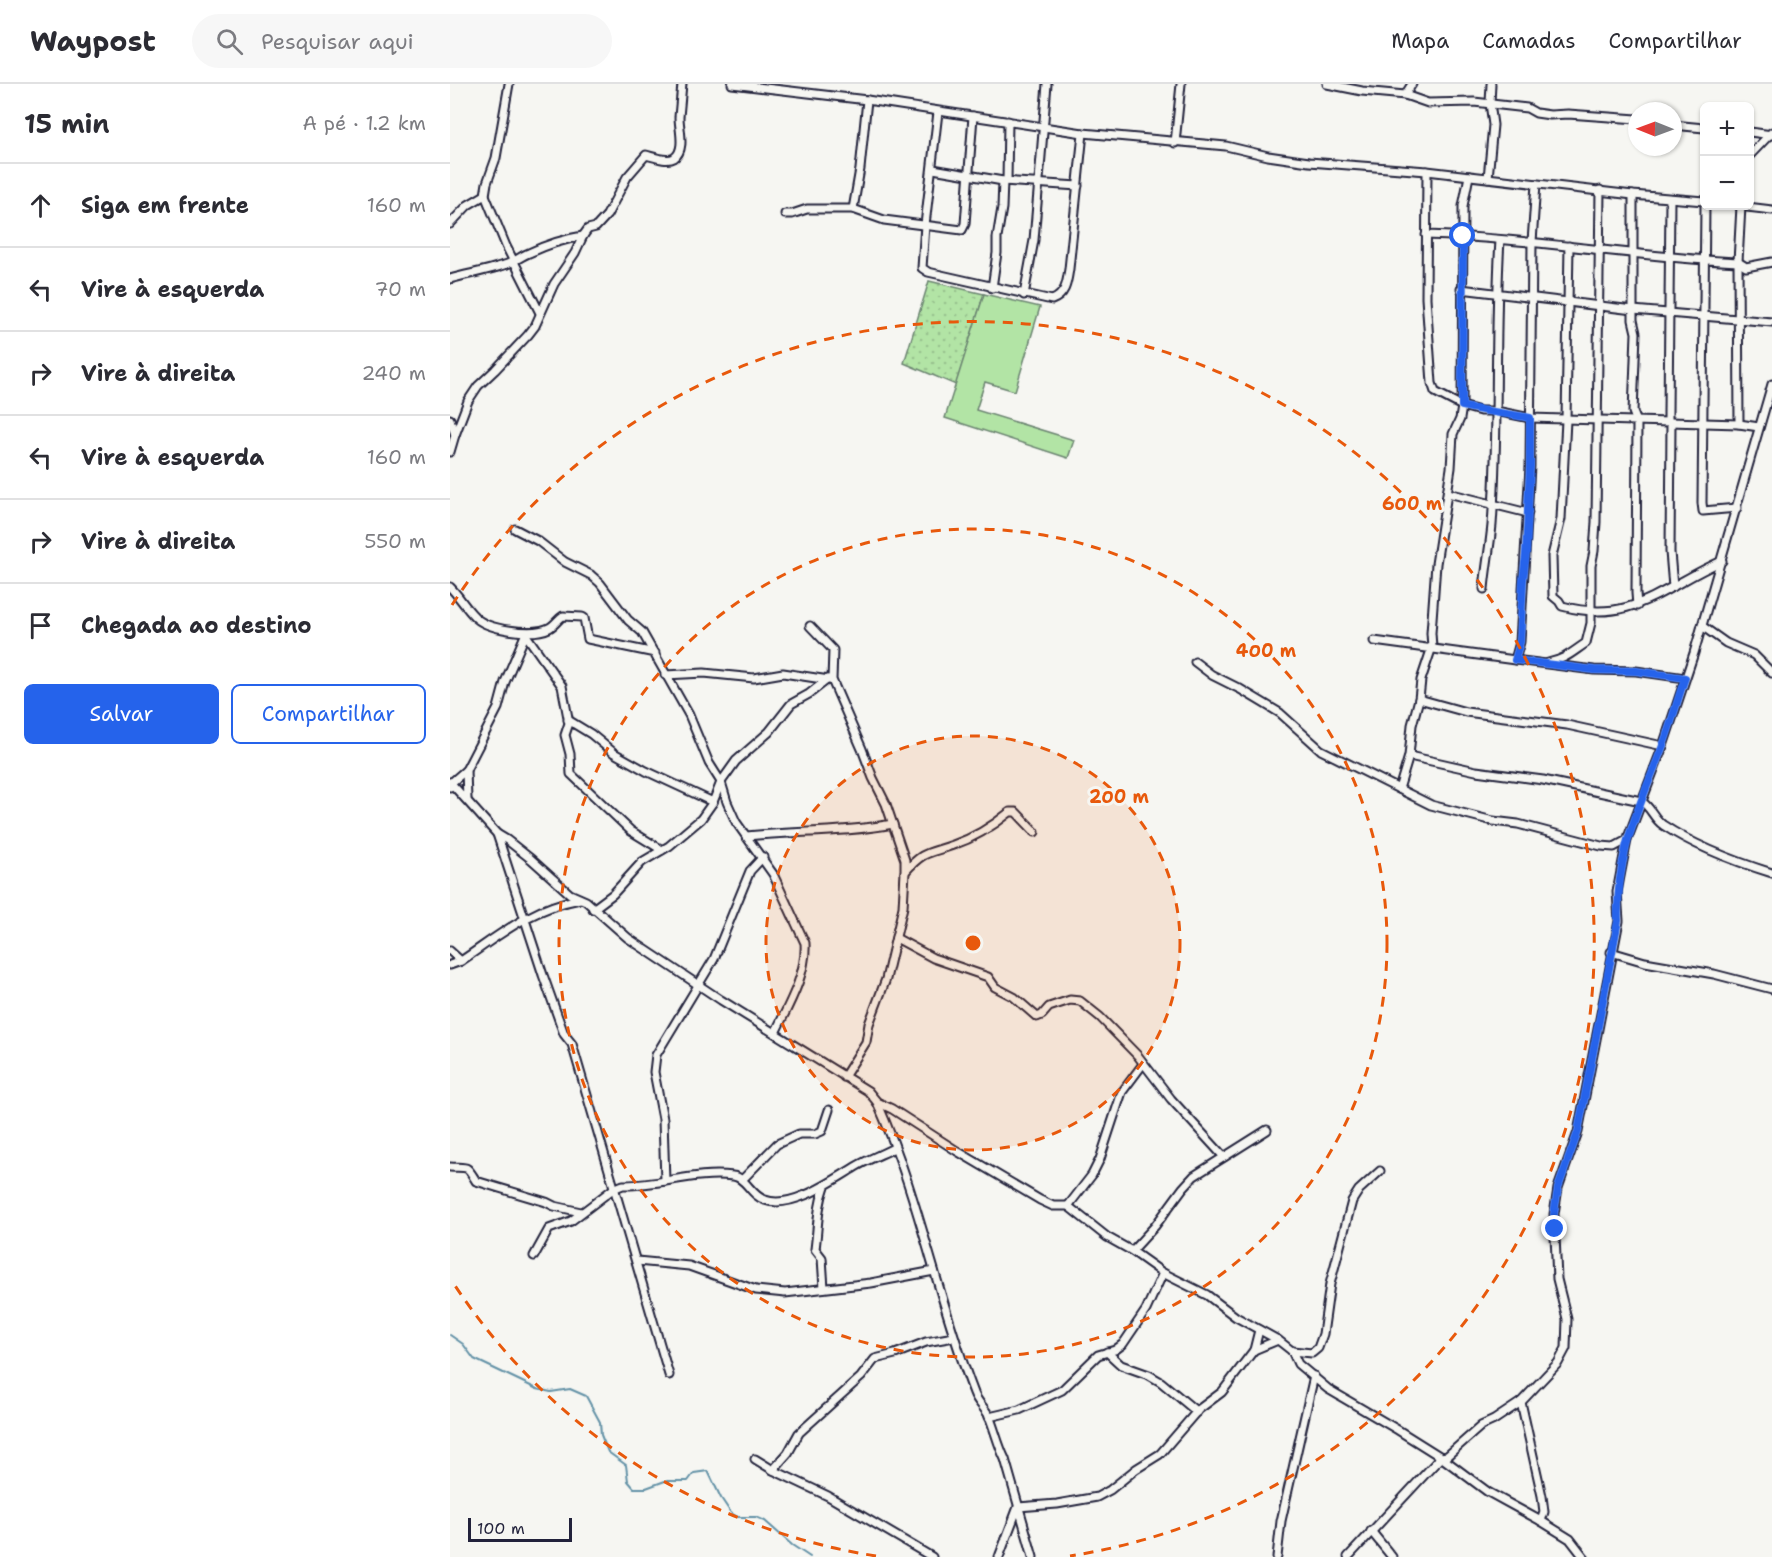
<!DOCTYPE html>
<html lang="pt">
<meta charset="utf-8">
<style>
:root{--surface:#fff;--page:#f7f7f7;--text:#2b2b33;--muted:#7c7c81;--line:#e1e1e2;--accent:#2563eb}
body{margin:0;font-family:"Shantell Sans",sans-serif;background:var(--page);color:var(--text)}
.controls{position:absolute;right:18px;top:18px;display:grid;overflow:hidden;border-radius:9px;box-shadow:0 2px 4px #0004}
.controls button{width:54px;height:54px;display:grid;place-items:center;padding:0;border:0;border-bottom:2px solid var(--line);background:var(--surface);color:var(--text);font:30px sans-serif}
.compass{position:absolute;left:1178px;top:18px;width:54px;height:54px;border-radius:50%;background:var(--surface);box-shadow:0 2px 4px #0004;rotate:271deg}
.scale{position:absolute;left:18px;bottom:15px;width:104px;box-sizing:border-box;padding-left:6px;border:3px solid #22223b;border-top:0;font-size:16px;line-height:21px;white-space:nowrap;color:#22223b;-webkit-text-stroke:4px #f6f6f2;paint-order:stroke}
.stop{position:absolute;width:18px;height:18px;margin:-14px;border:4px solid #2563eb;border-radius:50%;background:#fff}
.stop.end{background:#2563eb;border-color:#fff;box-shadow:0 2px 6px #0008}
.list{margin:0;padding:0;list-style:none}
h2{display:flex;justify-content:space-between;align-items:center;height:78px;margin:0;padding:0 24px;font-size:26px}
h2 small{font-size:20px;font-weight:400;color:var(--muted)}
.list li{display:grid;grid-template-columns:39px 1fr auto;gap:18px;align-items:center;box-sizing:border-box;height:84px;padding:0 24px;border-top:2px solid var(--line)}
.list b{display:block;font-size:22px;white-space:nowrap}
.list em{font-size:20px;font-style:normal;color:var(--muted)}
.actions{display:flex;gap:12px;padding:18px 24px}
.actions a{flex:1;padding:14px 0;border:2px solid var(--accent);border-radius:9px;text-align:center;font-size:21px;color:var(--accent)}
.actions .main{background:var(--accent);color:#fff}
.icon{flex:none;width:33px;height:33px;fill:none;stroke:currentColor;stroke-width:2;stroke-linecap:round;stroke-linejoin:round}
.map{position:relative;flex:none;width:1322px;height:1473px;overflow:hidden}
header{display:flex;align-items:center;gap:36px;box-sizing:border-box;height:84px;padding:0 30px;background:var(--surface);border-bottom:2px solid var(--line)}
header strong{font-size:28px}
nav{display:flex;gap:33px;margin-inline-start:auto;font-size:21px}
.search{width:420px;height:54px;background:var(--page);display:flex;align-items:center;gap:15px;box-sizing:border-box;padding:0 21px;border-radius:33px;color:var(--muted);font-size:22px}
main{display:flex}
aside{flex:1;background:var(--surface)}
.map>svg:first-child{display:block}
.grass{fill:url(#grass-dots);stroke:#6a8370;stroke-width:1.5}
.garden{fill:#b2e4a5;stroke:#6a8370;stroke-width:1.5}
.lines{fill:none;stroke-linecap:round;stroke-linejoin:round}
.stream{stroke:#6492a7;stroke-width:2}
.minor-casing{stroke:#22223b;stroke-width:11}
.minor{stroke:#f6f6f2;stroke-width:7}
.route{stroke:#2563eb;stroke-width:8}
.ring{fill:none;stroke:#e8590c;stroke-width:3;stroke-dasharray:10 8}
.centre{fill:#e8590c;stroke:#f6f6f2;stroke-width:3}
.ring-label{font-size:18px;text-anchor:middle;font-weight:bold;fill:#e8590c;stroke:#f6f6f2;stroke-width:6;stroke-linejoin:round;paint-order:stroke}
</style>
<header>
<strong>Waypost</strong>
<div class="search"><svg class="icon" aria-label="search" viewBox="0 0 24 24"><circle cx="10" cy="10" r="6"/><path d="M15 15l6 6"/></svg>Pesquisar aqui</div>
<nav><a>Mapa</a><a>Camadas</a><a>Compartilhar</a></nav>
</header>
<main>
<aside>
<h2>15 min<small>A pé · 1.2 km</small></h2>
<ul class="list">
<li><svg class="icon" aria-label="ahead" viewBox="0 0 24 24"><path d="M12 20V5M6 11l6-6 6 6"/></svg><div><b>Siga em frente</b></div><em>160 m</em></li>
<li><svg class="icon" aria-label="left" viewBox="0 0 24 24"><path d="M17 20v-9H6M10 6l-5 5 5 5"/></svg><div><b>Vire à esquerda</b></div><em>70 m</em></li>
<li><svg class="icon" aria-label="right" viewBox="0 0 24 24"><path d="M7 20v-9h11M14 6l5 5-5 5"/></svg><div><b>Vire à direita</b></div><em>240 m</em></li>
<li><svg class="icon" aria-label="left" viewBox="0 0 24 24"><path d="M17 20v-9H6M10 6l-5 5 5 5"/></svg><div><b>Vire à esquerda</b></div><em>160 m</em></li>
<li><svg class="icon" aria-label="right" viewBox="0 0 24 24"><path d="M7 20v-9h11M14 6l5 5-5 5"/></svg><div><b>Vire à direita</b></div><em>550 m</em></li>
<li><svg class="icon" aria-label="arrive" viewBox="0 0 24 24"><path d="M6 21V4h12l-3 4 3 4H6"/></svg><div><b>Chegada ao destino</b></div></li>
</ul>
<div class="actions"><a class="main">Salvar</a><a>Compartilhar</a></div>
</aside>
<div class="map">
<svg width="1322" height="1473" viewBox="0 0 1322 1473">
<defs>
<pattern id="grass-dots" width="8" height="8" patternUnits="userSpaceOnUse" patternTransform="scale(1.5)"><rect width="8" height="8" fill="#b2e4a5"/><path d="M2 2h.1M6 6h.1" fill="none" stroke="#99c38f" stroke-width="1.8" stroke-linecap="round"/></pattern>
</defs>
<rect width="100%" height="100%" fill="#f6f6f2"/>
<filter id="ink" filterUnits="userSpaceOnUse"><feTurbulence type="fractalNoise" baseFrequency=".0167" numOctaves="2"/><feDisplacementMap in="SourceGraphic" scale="12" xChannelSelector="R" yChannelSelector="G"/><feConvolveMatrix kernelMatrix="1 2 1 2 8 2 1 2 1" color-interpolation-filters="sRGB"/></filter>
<g filter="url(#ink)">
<polygon class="grass" points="479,197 534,210 506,301 454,279"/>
<polygon class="garden" points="534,210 590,223 565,307 535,298 526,326 624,356 618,374 495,334"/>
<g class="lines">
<polyline class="stream" points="0,1251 13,1260 24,1275 64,1294 87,1305 101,1308 120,1305 136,1312 150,1338 151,1351 158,1368 176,1381 178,1397 184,1404 196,1404 215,1397 238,1397 244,1389 258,1387 271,1414 281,1429 288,1433 306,1433 315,1437 342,1461 360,1473"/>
<g class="minor-casing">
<g id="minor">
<polyline points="282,0 417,16 633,49 776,62 818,72 859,78 977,87 1183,111 1254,117"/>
<polyline points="877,0 912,7 955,11 978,19 1024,18 1077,24 1086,29 1100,31 1118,30 1187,35"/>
<polyline points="955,11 962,0"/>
<path d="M 488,28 L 475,141 L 472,184 L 478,188 L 602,216 C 616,211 617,198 619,185 L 633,49"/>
<polyline points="1223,41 1254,44"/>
<polyline points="1300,48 1322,51"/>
<polyline points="725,59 731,0"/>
<polyline points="1300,71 1322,48"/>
<polyline points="483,85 553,97 628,102"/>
<polyline points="977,87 976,214 982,299 985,308 1012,322 1030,327 1046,327 1080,334 1289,340 1309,343"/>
<polyline points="1038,94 1043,41 1040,19 1041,0"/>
<polyline points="557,97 558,37"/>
<polyline points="35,111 56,162 90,229"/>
<polyline points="1183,111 1183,236 1186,249 1183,328 1187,338 1186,509 1187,522"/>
<polyline points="1220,115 1218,330 1218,336 1221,339 1220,468 1223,503"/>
<polyline points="1255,122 1252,419 1253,427 1287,424"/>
<polyline points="1289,122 1322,126"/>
<polyline points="403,125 410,85 417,16"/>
<polyline points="335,130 342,130 357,125 403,125 434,136 512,146 515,140 523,32"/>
<polyline points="0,140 18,121 35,111 37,99 46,74 59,0"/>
<path d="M 976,151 C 1081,154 1184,173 1288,178 L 1296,183 L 1322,178"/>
<path d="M 1119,162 L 1116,336 L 1111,435 L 1102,472 L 1103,512 L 1109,517 L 1112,522 C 1183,541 1212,503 1272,477"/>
<path d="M 0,195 C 18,190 36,187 54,181 C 63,179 71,172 79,169 C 96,161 114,155 133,152"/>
<polyline points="542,204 547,169 547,154 552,124 553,97"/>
<polyline points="1011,205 1183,226 1322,238"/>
<polyline points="574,211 584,156 597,0"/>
<polyline points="0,335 5,351 0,368"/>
<polyline points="1289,340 1288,178 1291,122"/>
<path d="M 5,351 L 18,317 L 28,302 L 45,286 L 78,251 L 85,242 L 104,200 L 125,169 L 133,152 L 138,145 L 146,143 L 157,131 L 177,93 L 196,71 C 204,73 217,78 224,74 C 236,66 229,45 229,33 C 230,22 231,11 232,0"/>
<polyline points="998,409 1078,429"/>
<path d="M 65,445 L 88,457 L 115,478 L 141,491 L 150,499 L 178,536 L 192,548 L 239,631 L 259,679 L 271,698 L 277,718 L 286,738 L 323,790 L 355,859 C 357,890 338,922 325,949"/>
<path d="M 0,503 C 9,512 15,523 24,532 C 36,546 83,552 99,544 C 105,541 108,535 113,532 L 132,533 L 134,534 L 138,555 L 205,569"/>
<path d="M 1034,505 C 1036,483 1040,462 1042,441 C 1049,346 1044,250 1050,156"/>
<polyline points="360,542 383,566 382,596 412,665 423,694 436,720 455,776 455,788 453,823 436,895 419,940 416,958 394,993"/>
<polyline points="1252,542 1276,559 1304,571 1322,589"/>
<polyline points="76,551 112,602 119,639 115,651 120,670 121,690 181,747 212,766"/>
<polyline points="924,557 1065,576 1144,586 1186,587 1235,594"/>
<polyline points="1065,576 1070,558 1080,382 1082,158 1086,100"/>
<polyline points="745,578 762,591 790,605 830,629 871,666 981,721 1043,737 1068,740 1151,762 1164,763 1177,756"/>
<path d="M 1098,579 C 1116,575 1121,569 1136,559 L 1141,539 L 1141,482 L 1144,467 L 1146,438 L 1150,106"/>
<polyline points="215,591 254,589 304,594 333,589 379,596"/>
<polyline points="969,615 1016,628 1117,641 1213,662"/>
<polyline points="118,636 141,650 164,669 196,687 263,718"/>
<path d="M 959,672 L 1026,687 L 1093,696 L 1191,717 C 1201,723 1203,734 1213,741 C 1243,761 1287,778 1322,789"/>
<polyline points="16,686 17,715"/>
<polyline points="0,698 47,750 57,756 81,775 120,810 136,817 178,854 271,916 418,1007 427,1018 442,1025 507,1067 590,1116 603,1122 618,1122 657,1153 682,1167 713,1189 757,1211 786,1233 828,1256 842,1267 848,1280 878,1305 948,1346 991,1373 1038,1408 1091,1437 1120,1455 1134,1473"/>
<polyline points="0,703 1,699 16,686 48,624 55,598 76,549"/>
<polyline points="949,705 959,672 962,641 969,615 971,596 982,563 981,549 986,480 1001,384 1003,350 1010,335 1012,322 1013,122 1019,92"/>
<polyline points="47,750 93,891 114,950 122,960 219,1291"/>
<path d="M 297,752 C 346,747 395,749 443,740"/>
<path d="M 455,788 C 474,766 478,770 503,761 C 524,754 543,742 560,728 L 566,728 L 585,748"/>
<polyline points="143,825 163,810 192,778 219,762 251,735 263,718 271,698 286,677 319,648 341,620 359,610 378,595"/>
<polyline points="446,854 483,874 538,893 545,903 564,913 587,933 592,931 599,923 620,916 630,917 650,933 688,972 721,1015 774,1073"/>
<polyline points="0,867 11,877"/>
<polyline points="1161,868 1195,878 1264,890 1322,905"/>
<path d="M 0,881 L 11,877 C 51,850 81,824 130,815"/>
<path d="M 427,1018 C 469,1112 487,1214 524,1309 C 527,1318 535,1324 539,1332 C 545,1346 548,1361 555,1375 L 583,1473"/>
<path d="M 0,1083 C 20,1084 16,1081 26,1097 L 96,1118 L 104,1122 L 131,1128"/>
<polyline points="292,1096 327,1060 349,1050 365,1050 372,1047 379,1026"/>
<polyline points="215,1097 213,1035 204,988 206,971 264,875 300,787 313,773"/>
<polyline points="618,1122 642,1091 650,1075 672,1008 693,980"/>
<polyline points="682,1167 705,1142 733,1104 744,1092 817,1046"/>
<path d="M 84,1172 L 99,1145 L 121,1137 L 163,1105 L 173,1101 C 209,1102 246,1087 283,1092 C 296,1093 301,1112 315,1116 C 342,1126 385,1095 407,1082 C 419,1075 432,1070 444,1064"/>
<polyline points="187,1177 239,1182 306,1206 335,1209 421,1199 484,1187"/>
<path d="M 374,1204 L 372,1174 L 365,1165 C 368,1143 367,1124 375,1102"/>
<polyline points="804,1266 828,1256"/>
<polyline points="842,1267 862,1269 868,1264 873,1250 880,1200 902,1117 909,1106 930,1087"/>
<polyline points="657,1268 671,1281 699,1291 711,1298 747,1328"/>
<polyline points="1071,1318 1092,1412 1094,1428 1091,1437"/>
<polyline points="539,1333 569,1326 612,1306 648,1271 665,1266 673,1260 696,1226 713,1189"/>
<polyline points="305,1375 323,1386 378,1412 482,1473"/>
<polyline points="323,1386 338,1369 349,1349 411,1293 425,1275 445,1270 476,1258 504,1253"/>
<polyline points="921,1447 942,1473"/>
<polyline points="549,1473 568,1423 607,1420 647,1413 660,1406 686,1385 710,1370 748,1326 772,1308 804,1266 809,1246"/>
<polyline points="827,1473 831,1437 864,1292"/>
<polyline points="898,1473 991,1373 997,1372 1031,1342 1044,1336 1071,1318 1108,1279 1116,1264 1117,1235 1107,1195 1104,1130 1108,1104 1128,1048 1169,837 1167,808 1177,756 1213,662 1244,569 1322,300"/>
</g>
</g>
<use href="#minor" class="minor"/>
</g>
</g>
<g class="lines" filter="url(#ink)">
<path class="route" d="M 1013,152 L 1012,322 C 1034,328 1057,329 1080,334 L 1080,382 L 1076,470 L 1073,496 L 1070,558 L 1065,576 L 1144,586 L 1186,587 L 1235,594 C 1227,617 1221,641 1212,664 C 1188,727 1166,768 1168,837 L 1128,1048 L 1108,1104 L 1104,1130 L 1105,1145"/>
</g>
<circle cx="523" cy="859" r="207" fill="#e8590c" fill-opacity=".12"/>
<g class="ring">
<circle cx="523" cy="859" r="207"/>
<circle cx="523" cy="859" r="414"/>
<path d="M426 1472A621 621 0 0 1 2 1197M2 521A621 621 0 1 1 620 1472"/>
</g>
<circle cx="523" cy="859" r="9" class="centre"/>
<g class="ring-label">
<text x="962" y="426">600 m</text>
<text x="816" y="573">400 m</text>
<text x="669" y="719">200 m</text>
</g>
</svg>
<div class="controls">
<button>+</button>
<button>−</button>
</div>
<svg class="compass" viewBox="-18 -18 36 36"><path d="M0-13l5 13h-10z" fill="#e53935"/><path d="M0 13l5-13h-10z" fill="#7c7c81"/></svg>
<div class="scale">100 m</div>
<div class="stop" style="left:1013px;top:152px"></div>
<div class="stop end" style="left:1105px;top:1145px"></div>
</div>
</main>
